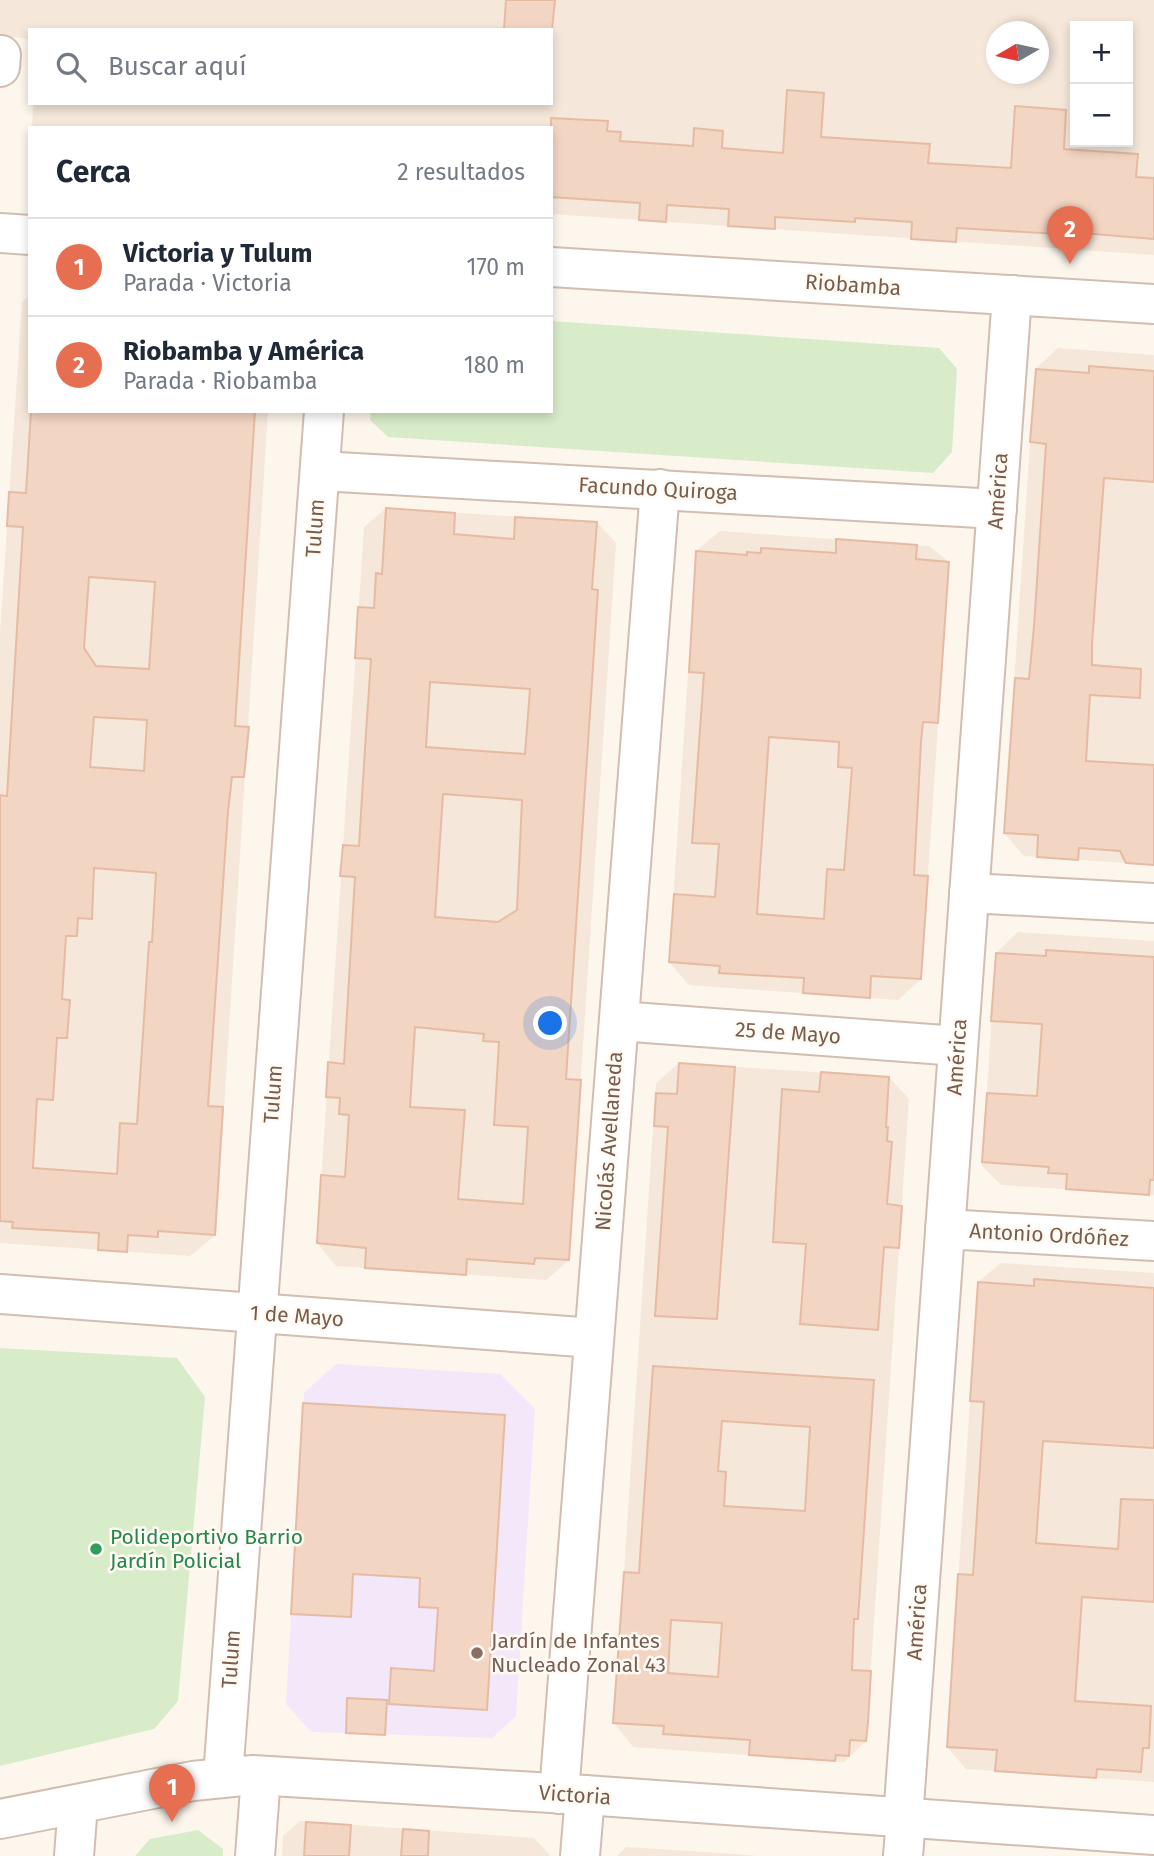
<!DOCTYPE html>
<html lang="es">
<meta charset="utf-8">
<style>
:root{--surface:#fff;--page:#f6f6f7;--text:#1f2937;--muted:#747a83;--line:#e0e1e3;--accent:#e76f51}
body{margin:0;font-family:"Fira Sans",sans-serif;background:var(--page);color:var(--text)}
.controls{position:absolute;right:21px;top:21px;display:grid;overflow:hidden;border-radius:0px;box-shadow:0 4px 10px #0003}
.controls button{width:63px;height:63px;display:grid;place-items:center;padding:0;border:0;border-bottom:2px solid var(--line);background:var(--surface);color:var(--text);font:35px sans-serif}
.compass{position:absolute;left:986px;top:21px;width:63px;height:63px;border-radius:50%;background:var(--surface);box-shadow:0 4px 10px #0003;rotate:261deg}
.you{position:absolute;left:551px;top:1024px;width:24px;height:24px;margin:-18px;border:5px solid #fff;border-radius:50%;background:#1a73e8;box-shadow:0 0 0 10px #1a73e833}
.badge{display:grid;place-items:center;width:46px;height:46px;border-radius:50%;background:var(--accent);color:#fff;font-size:23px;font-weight:700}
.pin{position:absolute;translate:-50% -58px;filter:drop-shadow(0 2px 4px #0008)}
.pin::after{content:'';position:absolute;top:37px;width:24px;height:21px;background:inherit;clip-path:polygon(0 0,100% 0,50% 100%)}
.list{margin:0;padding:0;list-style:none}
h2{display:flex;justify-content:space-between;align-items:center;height:91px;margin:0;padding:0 28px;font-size:30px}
h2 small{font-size:23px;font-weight:400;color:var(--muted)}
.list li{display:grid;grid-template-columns:46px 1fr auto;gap:21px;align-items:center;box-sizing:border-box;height:98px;padding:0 28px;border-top:2px solid var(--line)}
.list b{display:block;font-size:26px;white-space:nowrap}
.list p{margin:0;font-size:23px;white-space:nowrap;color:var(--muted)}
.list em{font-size:23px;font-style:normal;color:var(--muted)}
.icon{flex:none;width:38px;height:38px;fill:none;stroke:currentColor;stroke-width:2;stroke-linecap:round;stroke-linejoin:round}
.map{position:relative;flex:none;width:1154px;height:1856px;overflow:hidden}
.search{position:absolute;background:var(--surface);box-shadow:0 4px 10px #0003;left:28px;top:28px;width:525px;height:77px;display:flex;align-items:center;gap:18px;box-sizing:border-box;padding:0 24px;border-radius:0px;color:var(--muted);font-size:26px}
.panel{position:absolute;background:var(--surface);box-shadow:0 4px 10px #0003;left:28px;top:126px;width:525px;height:287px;border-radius:0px}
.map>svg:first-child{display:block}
.residential{fill:#f5e8da;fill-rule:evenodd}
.education{fill:#f3e8fa}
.green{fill:#d8ecc9}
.building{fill:#f3d5c3;stroke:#e6bba3;stroke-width:2;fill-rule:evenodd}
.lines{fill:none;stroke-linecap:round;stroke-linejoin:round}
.minor-casing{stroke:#d1beb0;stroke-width:42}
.minor{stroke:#fff;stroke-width:38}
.leisure-dot{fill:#2e9e5b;stroke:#fffaf3;stroke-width:2.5}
.education-dot{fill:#8d6e63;stroke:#fffaf3;stroke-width:2.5}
.labels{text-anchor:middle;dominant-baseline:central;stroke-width:5;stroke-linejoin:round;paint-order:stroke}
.street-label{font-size:21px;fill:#7a5c4d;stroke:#fffaf3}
.leisure-label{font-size:21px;fill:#27864d;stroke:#fffaf3;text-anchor:start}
.education-label{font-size:21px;fill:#785e54;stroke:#fffaf3;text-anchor:start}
</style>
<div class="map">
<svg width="1154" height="1856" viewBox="0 0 1154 1856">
<rect width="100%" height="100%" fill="#fdf6ec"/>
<g class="residential">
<path d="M 0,0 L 1154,0 L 1154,255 L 551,214 L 551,128 L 32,128 L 33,103 L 551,103 L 551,30 L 30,30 L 30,39 L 0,36 ZM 1075,26 L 1128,26 L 1128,142 L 1075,142 ZM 996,32 L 1038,32 L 1038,74 L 996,74 Z"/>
<polygon points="30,295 30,411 268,411 216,1235 190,1256 0,1243 0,633 22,302"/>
<polygon points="1058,348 1154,355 1154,865 1024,856 1004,833 1035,369"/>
<polygon points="386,508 597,522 616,543 569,1260 546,1280 336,1266 317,1243 364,527"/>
<polygon points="720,531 929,546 949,562 921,979 898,1000 689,985 669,962 696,551"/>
<polygon points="1018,932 1154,941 1154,1195 1001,1185 982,1166 996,953"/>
<polygon points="679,1063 889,1077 909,1099 866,1741 844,1762 633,1747 614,1723 656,1083"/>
<polygon points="1001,1263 1154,1273 1154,1782 966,1769 947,1747 978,1282"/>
<polygon points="300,1821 534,1838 549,1854 549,1856 282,1856 283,1836"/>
<polygon points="626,1847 736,1854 758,1856 617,1856"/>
</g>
<polygon class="education" points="336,1364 500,1374 535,1409 516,1716 492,1738 311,1732 286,1704 304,1393"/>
<g class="green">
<polygon points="551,321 939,348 957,369 952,452 933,473 388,437 370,420 371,411 551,411"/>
<polygon points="0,1348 177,1358 205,1397 178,1701 154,1729 0,1766"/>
<polygon points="198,1830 223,1849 223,1856 135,1856 150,1839"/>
</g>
<g class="building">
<polygon points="506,0 555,0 552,30 504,30"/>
<polygon points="787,90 824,93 821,137 930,144 928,163 961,165 1011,168 1015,106 1066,110 1064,149 1138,154 1136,177 1154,178 1154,239 1058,231 1058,234 957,228 956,242 911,239 912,222 855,218 855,222 775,217 775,229 728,226 729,209 667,205 666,222 639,220 640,203 551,197 551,118 608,121 607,131 621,132 620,141 693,146 694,128 723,131 722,148 783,153"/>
<polygon points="1089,366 1154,371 1154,482 1104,478 1092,644 1092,665 1141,669 1140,698 1090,695 1086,761 1154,765 1154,865 1126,863 1120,851 1079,848 1078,860 1037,857 1038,835 1004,833 1015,678 1029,679 1034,626 1046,444 1030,442 1036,369 1089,373"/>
<path d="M 31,411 L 255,411 L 235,726 L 249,727 L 244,777 L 232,777 L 228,811 L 208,1106 L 223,1107 L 215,1235 L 158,1231 L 158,1237 L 128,1235 L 127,1252 L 98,1250 L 99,1233 L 12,1228 L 13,1222 L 0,1221 L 0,795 L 7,796 L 23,527 L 7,526 L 9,492 L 26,493 ZM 89,577 L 155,582 L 149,669 L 96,666 L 84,648 ZM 94,717 L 147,720 L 144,771 L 90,767 ZM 94,868 L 156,873 L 152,942 L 149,942 L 137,1124 L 120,1123 L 117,1174 L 33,1168 L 37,1099 L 53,1100 L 57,1038 L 67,1038 L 70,1000 L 62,999 L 66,936 L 77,936 L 78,918 L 92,919 Z"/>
<path d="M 386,508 L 455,513 L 454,534 L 514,539 L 515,517 L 597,522 L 592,589 L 598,590 L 566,1079 L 581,1080 L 569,1260 L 535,1258 L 534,1264 L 467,1259 L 466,1275 L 409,1271 L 365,1268 L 366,1248 L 317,1243 L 321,1175 L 345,1177 L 349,1115 L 339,1114 L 340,1098 L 326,1097 L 328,1062 L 344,1064 L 355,877 L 340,876 L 343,845 L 359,846 L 365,748 L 371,659 L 355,658 L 358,607 L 374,608 L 376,573 L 382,574 ZM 430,682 L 530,689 L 525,754 L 426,747 ZM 443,794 L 522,800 L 517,910 L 498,922 L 435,917 ZM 415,1027 L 484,1034 L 483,1041 L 499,1042 L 494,1125 L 528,1127 L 523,1204 L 458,1199 L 465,1110 L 410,1107 Z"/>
<path d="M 836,539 L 917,545 L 916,559 L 949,562 L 938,723 L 923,722 L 921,742 L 914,875 L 928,876 L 921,979 L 871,976 L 870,998 L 803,993 L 804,978 L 719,973 L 720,966 L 669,962 L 674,894 L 715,897 L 719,844 L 692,843 L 704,673 L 689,672 L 696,551 L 747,555 L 747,552 L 761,553 L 761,548 L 836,553 ZM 769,737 L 839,742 L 838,767 L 852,768 L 844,870 L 827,869 L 824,919 L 757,914 Z"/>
<polygon points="1046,950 1154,957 1154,1180 1150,1180 1149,1195 1066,1189 1067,1174 1048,1173 1049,1167 982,1162 987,1093 1037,1096 1042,1024 991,1021 996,953 1046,956"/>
<polygon points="679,1063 735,1067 717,1319 655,1316 668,1127 654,1126 656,1093 677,1094"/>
<polygon points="821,1072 889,1077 886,1127 888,1127 887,1141 892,1142 887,1204 902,1206 899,1248 884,1247 878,1330 800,1324 806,1244 773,1242 782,1089 819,1092"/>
<polygon points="1034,1279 1154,1288 1154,1448 1043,1441 1036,1543 1118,1549 1121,1499 1154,1500 1154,1602 1082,1597 1075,1701 1151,1706 1149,1748 1143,1748 1141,1772 1097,1769 1096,1778 995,1771 997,1750 947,1747 958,1574 973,1575 977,1514 984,1402 970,1401 978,1282 1034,1286"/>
<path d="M 653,1366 L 874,1380 L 858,1619 L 854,1619 L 852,1670 L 871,1671 L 868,1722 L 866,1741 L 850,1740 L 849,1756 L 836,1755 L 835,1761 L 749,1755 L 750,1740 L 663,1734 L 664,1726 L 613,1723 L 624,1572 L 639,1573 ZM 722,1421 L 810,1427 L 805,1511 L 724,1506 L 726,1472 L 718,1471 ZM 671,1620 L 722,1623 L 718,1677 L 668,1673 Z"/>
<polygon points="303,1403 505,1415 487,1710 389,1704 391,1668 434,1671 438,1608 419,1607 420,1578 353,1574 351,1617 291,1614"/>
<polygon points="347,1698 387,1700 385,1735 346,1733"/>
<polygon points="306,1822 351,1825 349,1856 304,1856"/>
<polygon points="403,1829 429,1831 428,1856 401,1856"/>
</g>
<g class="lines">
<g class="minor-casing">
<g id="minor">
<polyline points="0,67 1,55"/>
<polyline points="0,233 30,235"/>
<polyline points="551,267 1154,304"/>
<polyline points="320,471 997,509"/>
<polyline points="969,893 1154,903"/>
<polyline points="619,1021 958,1046"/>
<polyline points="945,1229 1154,1241"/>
<polyline points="0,1294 594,1338"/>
<polyline points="223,1777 324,411"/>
<polyline points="559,1794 660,489"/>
<polyline points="0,1819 193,1781 253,1775 585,1795 1154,1835"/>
<polyline points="903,1819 1012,295"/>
<polyline points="74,1856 78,1804"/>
<polyline points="255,1856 261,1776"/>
<polyline points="580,1856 585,1795"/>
<polyline points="903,1856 906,1819"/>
</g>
</g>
<use href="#minor" class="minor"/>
</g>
<circle class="leisure-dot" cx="96" cy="1549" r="7"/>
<circle class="education-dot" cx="477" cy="1653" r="7"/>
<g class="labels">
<g class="street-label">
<text transform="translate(853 285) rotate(4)">Riobamba</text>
<text transform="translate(658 489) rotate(3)">Facundo Quiroga</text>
<text transform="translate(998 491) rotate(-86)">América</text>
<text transform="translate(315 528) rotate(-86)">Tulum</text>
<text transform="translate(788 1033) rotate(4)">25 de Mayo</text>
<text transform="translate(957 1057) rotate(-86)">América</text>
<text transform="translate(273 1094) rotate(-86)">Tulum</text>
<text transform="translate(609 1141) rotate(-86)">Nicolás Avellaneda</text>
<text transform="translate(1049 1235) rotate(3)">Antonio Ordóñez</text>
<text transform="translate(297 1316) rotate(4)">1 de Mayo</text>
<text transform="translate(917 1622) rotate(-86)">América</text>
<text transform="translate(231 1659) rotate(-86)">Tulum</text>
<text transform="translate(575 1795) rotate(4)">Victoria</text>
</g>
<g class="leisure-label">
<text x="110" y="1537">Polideportivo Barrio<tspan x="110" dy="24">Jardín Policial</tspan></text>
</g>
<g class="education-label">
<text x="491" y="1641">Jardín de Infantes<tspan x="491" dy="24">Nucleado Zonal 43</tspan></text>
</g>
</g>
</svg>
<div class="controls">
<button>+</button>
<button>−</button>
</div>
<svg class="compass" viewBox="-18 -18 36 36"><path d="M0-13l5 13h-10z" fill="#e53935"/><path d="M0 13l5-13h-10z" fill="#747a83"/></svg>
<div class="you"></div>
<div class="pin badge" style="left:172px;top:1822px">1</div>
<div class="pin badge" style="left:1070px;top:264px">2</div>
<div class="search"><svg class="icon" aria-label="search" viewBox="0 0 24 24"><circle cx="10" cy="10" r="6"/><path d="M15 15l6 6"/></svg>Buscar aquí</div>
<section class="panel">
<h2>Cerca<small>2 resultados</small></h2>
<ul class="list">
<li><span class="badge">1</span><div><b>Victoria y Tulum</b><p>Parada · Victoria</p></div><em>170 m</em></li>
<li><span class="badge">2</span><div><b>Riobamba y América</b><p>Parada · Riobamba</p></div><em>180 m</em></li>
</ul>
</section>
</div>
